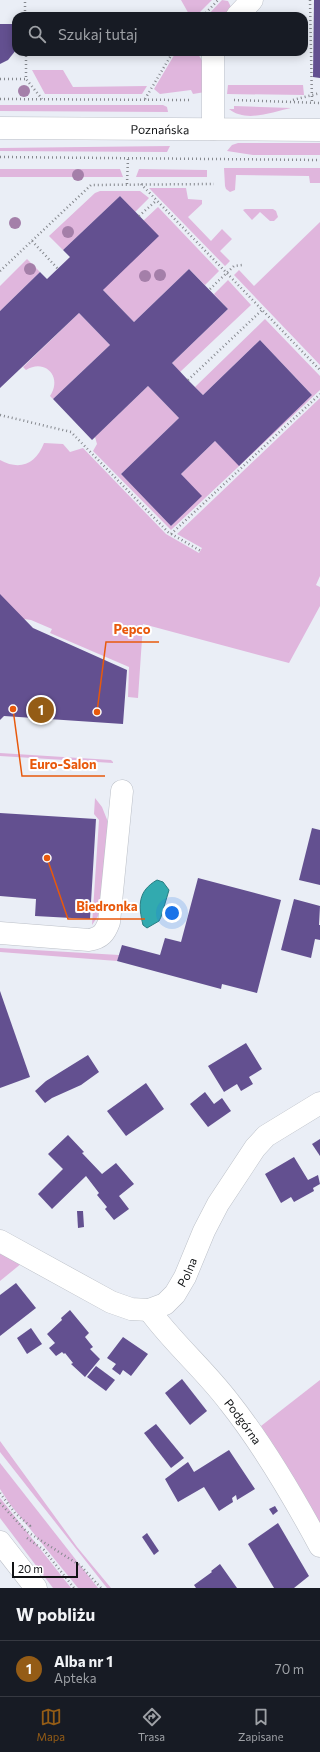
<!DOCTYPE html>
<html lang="pl">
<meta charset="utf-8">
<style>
:root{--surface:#171b24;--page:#20242c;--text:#f1f3f6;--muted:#9ea1a6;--line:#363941;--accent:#945c16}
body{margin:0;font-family:Commissioner,sans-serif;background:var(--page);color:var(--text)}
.scale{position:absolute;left:12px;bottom:10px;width:66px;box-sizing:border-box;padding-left:4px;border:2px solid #111315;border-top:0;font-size:11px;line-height:14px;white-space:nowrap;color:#111315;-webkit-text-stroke:3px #fff;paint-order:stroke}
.you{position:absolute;left:172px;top:913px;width:14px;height:14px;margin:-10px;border:3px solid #fff;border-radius:50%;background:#1a73e8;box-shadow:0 0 0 6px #1a73e833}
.badge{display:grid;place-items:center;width:26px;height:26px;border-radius:50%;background:var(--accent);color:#fff;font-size:13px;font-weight:700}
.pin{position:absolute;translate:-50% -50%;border:2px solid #fff;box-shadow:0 1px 4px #0006}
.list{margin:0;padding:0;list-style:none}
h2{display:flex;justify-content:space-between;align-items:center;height:52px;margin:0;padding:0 16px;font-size:17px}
h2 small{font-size:13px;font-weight:400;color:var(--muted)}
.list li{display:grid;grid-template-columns:26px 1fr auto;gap:12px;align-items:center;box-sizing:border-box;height:56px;padding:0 16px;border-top:1px solid var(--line)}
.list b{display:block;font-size:15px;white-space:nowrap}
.list p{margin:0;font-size:13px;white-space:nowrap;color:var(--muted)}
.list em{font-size:13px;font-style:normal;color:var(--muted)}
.icon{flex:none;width:22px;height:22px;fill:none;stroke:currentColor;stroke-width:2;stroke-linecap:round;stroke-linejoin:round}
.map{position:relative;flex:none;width:320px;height:1588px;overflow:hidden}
.search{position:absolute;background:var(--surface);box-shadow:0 2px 10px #0003;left:12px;right:12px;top:12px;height:44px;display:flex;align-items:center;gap:10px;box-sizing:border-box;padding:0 14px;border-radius:12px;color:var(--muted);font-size:15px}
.sheet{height:108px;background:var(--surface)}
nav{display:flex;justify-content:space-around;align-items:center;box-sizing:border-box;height:56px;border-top:1px solid var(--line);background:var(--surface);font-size:11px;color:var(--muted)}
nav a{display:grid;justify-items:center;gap:2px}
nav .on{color:var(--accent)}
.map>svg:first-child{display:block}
.green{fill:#e0b6dd}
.water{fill:#32aaaf;stroke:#287d81}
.building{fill:#635090}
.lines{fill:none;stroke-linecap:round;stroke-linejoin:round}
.minor-casing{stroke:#bcc0c8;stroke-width:23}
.path{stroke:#85888e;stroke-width:2.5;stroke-dasharray:1 3;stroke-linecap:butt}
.minor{stroke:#fff;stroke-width:22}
.tree{fill:#a47fa9}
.labels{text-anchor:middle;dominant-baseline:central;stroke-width:4;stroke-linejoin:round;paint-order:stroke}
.street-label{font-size:12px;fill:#111315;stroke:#fff}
.leader{fill:none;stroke:#e8590c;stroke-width:1.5}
.callout-dot{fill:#e8590c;stroke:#fff;stroke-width:1.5}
.callout-label{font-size:13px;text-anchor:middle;font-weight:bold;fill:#e8590c;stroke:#fff;stroke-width:4;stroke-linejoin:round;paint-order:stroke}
</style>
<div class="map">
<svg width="320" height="1588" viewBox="0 0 320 1588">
<rect width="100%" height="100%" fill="#eaeef6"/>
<g class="green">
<polygon points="181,0 212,0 196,16 190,16"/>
<polygon points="222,0 228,1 233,11 228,16 207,16"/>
<path d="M 176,52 C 181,52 187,51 192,52 C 208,55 204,81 205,92 L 193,94 L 191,90 L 160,94 L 154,89 Z"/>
<polygon points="32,70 63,70 73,87 147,86 142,94 45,94"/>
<polygon points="228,85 303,85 304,95 227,94"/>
<polygon points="0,105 163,105 167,107 168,112 0,111"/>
<path d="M 234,106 L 291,108 C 272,112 246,123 229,109 L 234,109 Z"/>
<polygon points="238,143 320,143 320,155 253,155 227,151 232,145"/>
<polygon points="170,146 167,152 0,151 0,148"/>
<polygon points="224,168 320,168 320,183 310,183 309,176 236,175 235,190 230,192 226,189 225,186"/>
<polygon points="0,169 120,169 123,177 0,177"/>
<polygon points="139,169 207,170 207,177 136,177"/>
<polygon points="149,188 186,188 188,199 202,200 202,204 188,217 211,241 222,229 232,239 220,251 230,261 225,266"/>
<polygon points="140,191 149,198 135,212 120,196 63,250 49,236 95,193 100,191"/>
<polygon points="158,207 219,271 205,285 189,269 134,322 103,290 143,221"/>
<polygon points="245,209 273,209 276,211 278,217 274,221 270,221 260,212 252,220 243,210"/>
<polygon points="320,222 320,365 234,275 239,270 254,286"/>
<polygon points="27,259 40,272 0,311 0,286"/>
<polygon points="228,280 251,305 180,372 172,363 228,309 214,294"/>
<path d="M 79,313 L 110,345 L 53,399 L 50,396 C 63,377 45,358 26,370 L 23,367 Z"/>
<polygon points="265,319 320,376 320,390 171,530 93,451 97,444 95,437 148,386 179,418 121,474 171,526 201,496 181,474 215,441 239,465 312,395 260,340 203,395 195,387"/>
<path d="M 320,398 L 320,576 L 316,585 L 320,587 L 320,606 L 289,663 L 143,624 L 138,698 L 128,697 L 129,667 L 50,633 L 52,629 L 31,620 L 24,619 L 0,643 L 0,460 C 20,471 36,464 44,443 L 63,444 L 70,452 L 83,448 L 166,534 L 199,553 L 202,548 L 177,534 Z"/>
<polygon points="0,753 111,760 113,762 113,763 0,756"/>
<polygon points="95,798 102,807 108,822 100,913 92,925 99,820 94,814"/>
<polygon points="0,948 119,955 117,961 0,952"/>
<polygon points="0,1250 22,1263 0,1281"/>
<polygon points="320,1380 320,1530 261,1426"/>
<polygon points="0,1441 77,1547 111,1588 107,1588 0,1452"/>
<polygon points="0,1463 98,1588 78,1588 9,1503 0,1489"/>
<polygon points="0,1498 1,1499 71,1588 53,1588 0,1518"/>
</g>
<path class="water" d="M 157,880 L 163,882 L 169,890 L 161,917 L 159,921 L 147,928 L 143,925 C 138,905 138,891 157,880 Z"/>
<g class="building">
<polygon points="314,0 320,0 320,78 313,77"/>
<polygon points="0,24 16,24 16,50 8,60 0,64"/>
<polygon points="120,196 159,236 103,290 134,322 189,269 228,309 172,363 188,380 203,395 260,340 312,395 239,466 215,441 181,474 202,496 171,526 121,474 179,418 148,386 92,440 53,399 110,345 79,313 0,388 0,311 40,272 47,279 70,257 63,250"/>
<polygon points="0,594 33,628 127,670 123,724 4,716 0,720"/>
<polygon points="0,813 96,819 90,919 35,916 36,899 0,896"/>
<polygon points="312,828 320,830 320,885 299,880"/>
<polygon points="198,878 281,900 257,993 222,984 221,989 117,961 122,945 160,955 165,938 181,942"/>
<polygon points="294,899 320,906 319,925 320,925 320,940 315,939 311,958 281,950"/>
<polygon points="0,991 30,1077 0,1088"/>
<polygon points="246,1043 262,1069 249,1077 253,1084 241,1091 237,1084 224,1092 208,1066"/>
<polygon points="88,1055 99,1072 81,1085 52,1098 45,1103 35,1091 46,1081"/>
<polygon points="146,1083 164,1109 126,1136 107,1111"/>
<polygon points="205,1092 214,1104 222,1098 231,1111 208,1127 190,1104"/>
<polygon points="68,1135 84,1152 82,1153 102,1174 116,1163 134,1184 119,1196 129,1209 114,1220 105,1209 107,1207 97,1195 99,1193 86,1176 52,1209 38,1194 63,1169 48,1154"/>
<polygon points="320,1139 320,1156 312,1144"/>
<polygon points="294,1157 308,1180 318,1175 320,1184 313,1188 314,1191 294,1202 291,1197 281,1203 265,1174"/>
<polygon points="77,1211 83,1211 84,1227 78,1228"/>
<polygon points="16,1283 36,1308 0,1336 0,1295"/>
<polygon points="70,1310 89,1333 85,1337 93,1347 90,1349 100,1359 85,1377 71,1364 73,1363 65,1353 64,1354 62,1352 56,1356 49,1348 55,1343 47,1334 62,1320 61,1318"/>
<polygon points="31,1328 42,1344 27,1354 17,1338"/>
<polygon points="123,1337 148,1354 131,1376 123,1370 120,1375 112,1369 116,1364 107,1358"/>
<polygon points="96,1366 115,1380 106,1391 87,1377"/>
<polygon points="182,1379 207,1411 190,1425 165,1393"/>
<polygon points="156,1424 184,1458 171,1468 144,1433"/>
<polygon points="229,1450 255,1489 237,1500 236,1495 232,1498 233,1502 219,1511 204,1487 178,1502 165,1479 188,1462 194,1472"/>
<polygon points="275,1506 278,1511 273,1515 269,1509"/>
<polygon points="278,1523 309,1576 294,1588 274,1588 248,1544"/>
<polygon points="147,1533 159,1551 154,1555 142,1537"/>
<polygon points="220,1564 237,1588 196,1588 194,1585 212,1572 211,1571"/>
</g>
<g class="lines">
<g class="minor-casing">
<g id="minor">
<polyline points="237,16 252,0"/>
<path id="s1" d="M 0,128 L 320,130"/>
<polyline points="213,129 213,52"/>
<path d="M 0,933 L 89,940 C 101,938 105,933 109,922 L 122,791"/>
<path id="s2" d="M 0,1241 L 111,1302 L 131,1309 L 149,1310 L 165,1304 L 175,1294 L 185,1277 L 204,1231 L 218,1204 L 255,1148 L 266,1136 L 320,1103"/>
<path id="s3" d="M 149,1310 C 173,1343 204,1369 229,1402 C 264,1446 293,1496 320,1546"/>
<polyline points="0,1542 36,1588"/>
</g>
</g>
<g class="path">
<polyline points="310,0 312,103"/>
<polyline points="25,2 25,16"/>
<polyline points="203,16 218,0"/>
<polyline points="26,52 26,79 42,99"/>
<polyline points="0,79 26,79"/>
<polyline points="0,99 191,100"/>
<polyline points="145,99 173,52"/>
<polyline points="234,100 320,103"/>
<polyline points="293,100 320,93"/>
<polyline points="0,157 320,160"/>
<polyline points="127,184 128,158"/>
<polyline points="141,184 320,370"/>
<polyline points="139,216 157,200"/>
<polyline points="32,241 58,269"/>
<polyline points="0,271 91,185 214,184"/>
<polyline points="210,289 234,266 242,265"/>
<polyline points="188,380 262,310"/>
<polyline points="0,415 71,432 168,532 201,551"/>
<polyline points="171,534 320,394"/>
<polyline points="0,1493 15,1513 30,1526 28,1528"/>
<polyline points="0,1503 26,1531 81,1566 101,1588"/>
<polyline points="27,1538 44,1550 74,1588"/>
</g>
<use href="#minor" class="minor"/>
</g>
<g class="tree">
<circle cx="24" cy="91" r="6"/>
<circle cx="78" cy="175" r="6"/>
<circle cx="15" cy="223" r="6"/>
<circle cx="68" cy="232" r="6"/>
<circle cx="30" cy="269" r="6"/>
<circle cx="160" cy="275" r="6"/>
<circle cx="145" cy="276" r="6"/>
</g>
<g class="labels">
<g class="street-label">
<text stroke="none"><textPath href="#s1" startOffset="160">Poznańska</textPath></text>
<text stroke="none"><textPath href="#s2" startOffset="222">Polna</textPath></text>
<text stroke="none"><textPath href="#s3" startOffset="146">Podgórna</textPath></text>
</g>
</g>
<path class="leader" d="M97 712L106 642H159M13 709L22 776H105M47 858L68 919H145"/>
<g class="callout-dot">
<circle cx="97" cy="712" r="4"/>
<circle cx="13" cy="709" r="4"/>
<circle cx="47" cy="858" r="4"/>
</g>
<g class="callout-label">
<text x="132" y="634">Pepco</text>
<text x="63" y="769">Euro-Salon</text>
<text x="107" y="911">Biedronka</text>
</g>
</svg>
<div class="scale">20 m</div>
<div class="you"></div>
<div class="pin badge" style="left:41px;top:710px">1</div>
<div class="search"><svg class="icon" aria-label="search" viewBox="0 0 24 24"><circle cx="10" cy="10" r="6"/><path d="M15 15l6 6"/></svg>Szukaj tutaj</div>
</div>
<section class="sheet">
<h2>W pobliżu<small></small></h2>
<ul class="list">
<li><span class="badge">1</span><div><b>Alba nr 1</b><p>Apteka</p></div><em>70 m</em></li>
</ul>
</section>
<nav>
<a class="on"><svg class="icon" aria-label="map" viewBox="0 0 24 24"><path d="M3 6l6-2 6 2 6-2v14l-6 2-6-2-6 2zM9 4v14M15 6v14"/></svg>Mapa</a>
<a><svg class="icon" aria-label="directions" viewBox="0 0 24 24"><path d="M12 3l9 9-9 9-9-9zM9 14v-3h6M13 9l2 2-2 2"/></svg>Trasa</a>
<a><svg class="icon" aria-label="saved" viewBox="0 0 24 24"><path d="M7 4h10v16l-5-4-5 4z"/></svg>Zapisane</a>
</nav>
